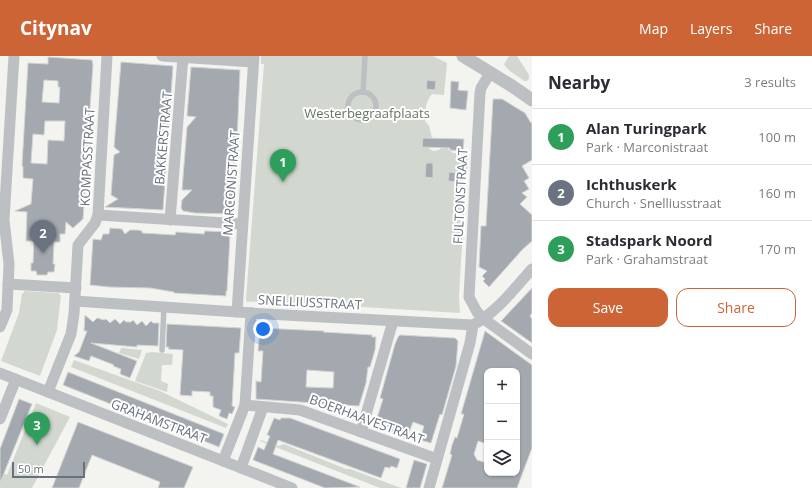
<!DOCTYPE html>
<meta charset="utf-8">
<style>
:root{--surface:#fff;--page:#f7f7f7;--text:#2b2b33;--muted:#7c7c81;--line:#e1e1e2;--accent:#cd6436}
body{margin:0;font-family:"Open Sans",sans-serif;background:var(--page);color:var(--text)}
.controls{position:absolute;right:12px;bottom:12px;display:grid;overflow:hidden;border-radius:8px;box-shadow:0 1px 3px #0004}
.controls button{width:36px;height:36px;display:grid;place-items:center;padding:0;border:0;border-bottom:1px solid var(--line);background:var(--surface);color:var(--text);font:20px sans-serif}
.scale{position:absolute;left:12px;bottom:10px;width:73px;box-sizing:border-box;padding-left:4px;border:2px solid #66717d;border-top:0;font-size:11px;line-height:14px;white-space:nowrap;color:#66717d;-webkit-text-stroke:3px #fff;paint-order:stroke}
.you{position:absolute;left:263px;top:273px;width:14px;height:14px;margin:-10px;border:3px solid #fff;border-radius:50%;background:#1a73e8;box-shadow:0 0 0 6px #1a73e833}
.badge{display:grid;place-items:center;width:26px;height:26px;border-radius:50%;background:var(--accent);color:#fff;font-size:13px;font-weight:700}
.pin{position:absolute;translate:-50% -33px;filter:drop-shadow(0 1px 2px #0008)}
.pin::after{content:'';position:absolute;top:21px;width:14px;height:12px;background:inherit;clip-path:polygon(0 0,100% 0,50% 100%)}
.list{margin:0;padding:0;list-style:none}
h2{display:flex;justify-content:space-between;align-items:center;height:52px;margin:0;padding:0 16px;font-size:17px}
h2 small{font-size:13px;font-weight:400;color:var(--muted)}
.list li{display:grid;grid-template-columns:26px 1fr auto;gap:12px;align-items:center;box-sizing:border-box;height:56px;padding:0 16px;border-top:1px solid var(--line)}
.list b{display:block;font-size:15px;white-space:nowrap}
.list p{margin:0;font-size:13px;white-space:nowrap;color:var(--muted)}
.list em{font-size:13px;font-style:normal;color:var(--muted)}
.actions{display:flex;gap:8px;padding:12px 16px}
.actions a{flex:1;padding:9px 0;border:1px solid var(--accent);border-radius:12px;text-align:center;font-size:14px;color:var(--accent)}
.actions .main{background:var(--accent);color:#fff}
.icon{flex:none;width:22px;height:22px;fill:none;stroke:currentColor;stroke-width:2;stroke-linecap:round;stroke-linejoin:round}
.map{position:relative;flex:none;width:532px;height:432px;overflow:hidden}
header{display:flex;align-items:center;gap:24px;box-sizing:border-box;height:56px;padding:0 20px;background:var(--accent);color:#fff}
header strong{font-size:19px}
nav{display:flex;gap:22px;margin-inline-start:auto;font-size:14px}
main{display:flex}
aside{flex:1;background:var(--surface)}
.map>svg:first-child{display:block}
.green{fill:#d2d8d0}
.building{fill:#a3a9ae;stroke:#d4d5d3;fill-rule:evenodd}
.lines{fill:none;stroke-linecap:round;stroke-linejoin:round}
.service{stroke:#bdc0c3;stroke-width:5.5}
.minor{stroke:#bdc0c3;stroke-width:11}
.tertiary{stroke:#bdc0c3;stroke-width:13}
.labels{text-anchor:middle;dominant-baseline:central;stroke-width:4;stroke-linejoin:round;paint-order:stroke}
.park-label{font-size:13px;fill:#667564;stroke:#fff}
.street-label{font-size:13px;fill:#66717d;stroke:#fff}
</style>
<header>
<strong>Citynav</strong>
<nav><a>Map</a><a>Layers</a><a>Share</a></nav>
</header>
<main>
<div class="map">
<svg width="532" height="432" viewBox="0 0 532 432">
<rect width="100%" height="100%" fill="#f3f3f0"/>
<g class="green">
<path d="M 261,0 L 433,0 L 447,7 L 444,39 L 432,38 C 425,46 425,55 425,65 L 429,70 L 432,81 L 427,88 L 428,92 L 433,95 L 439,94 L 446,87 L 449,87 L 448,93 L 453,97 L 458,97 L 467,102 L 468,109 L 464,129 L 465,139 L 459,240 L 460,257 L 266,245 L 247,246 L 246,243 L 264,8 L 261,8 Z"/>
<path d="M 509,0 L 517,0 L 529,19 L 529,23 L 527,25 L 524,25 C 519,20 507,15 504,8 Z"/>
<polygon points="24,235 59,237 59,239 61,239 57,274 40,320 1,305 19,257 22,237 24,237"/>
<polygon points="121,292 142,294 139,303 119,297"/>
<polygon points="152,296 173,298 172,309 162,309 161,325 168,328 167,336 135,325 146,297"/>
<polygon points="74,304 160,335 228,368 226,372 71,311"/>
<polygon points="36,347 70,361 32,432 0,432 0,416 7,419"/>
<polygon points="261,384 278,390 284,388 346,413 350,413 401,432 380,432 260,385"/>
</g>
<g class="building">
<path d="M 48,1 L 92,4 L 93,9 L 88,80 L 82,84 L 88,88 L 83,163 L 73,172 L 66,166 L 65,178 L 60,178 L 60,186 L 54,186 L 53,208 L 55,208 L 54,216 L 48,216 L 47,219 L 37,219 L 36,215 L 31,215 L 31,207 L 33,207 L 34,185 L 26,185 L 27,156 L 15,155 L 31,148 L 33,123 L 23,122 L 23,111 L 22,109 L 28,7 L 48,8 ZM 44,24 L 58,25 L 58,31 L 60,31 L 59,47 L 42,46 ZM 45,65 L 65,65 L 64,85 L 48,84 L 47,108 L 31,107 L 33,78 L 44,79 Z"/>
<polygon points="121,6 173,10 163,154 105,151 118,143 111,139 114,99 120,96 114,91"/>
<polygon points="191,11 240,14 237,85 232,158 195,157 183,155 181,152 182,144 192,134 182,134 187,71 196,61 187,60"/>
<polygon points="427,24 436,25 435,34 426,33"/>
<polygon points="451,25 459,26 458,34 468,35 466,54 450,52"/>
<polygon points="493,43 502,43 525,57 531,67 532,67 532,104 522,110 529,122 524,125 529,133 522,137 527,141 520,148 532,159 532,185 522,194 489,231 483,225 485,223 482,220 487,215 479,211 481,170 486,170"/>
<polygon points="423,82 464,83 463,95 450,94 450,92 422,91"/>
<polygon points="426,107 433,107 433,122 425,121"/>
<polygon points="449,116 458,117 458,126 448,125"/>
<polygon points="110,172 122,173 125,178 130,174 138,174 142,175 142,177 175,179 176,176 204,178 205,175 230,176 229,199 227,235 226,235 226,240 174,237 174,236 150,232 109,231 90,229 93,183 101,184 103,178 109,178"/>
<polygon points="532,232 532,257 530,260 532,263 532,287 501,265"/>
<polygon points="85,259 93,266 97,262 104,264 106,263 110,267 115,263 120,268 124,264 126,266 131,266 133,264 137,269 142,265 146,270 151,265 153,267 159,267 158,290 137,289 137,291 91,287 137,305 130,322 120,318 121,313 113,310 114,309 91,300 89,305 74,300 79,296 87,275 84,275"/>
<polygon points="167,268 241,272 239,297 235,297 232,350 235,351 232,358 229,357 227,363 219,360 221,354 213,351 213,340 210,340 210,336 192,335 192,340 180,339 183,294 168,293 169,291 166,291"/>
<path d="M 260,272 L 324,275 L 323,276 L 372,279 L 372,281 L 376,281 L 375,294 L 370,311 L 368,311 L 366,327 L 359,350 L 256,343 L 256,325 L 261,326 L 263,295 L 258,295 ZM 307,314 L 334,316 L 333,332 L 306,331 Z"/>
<path d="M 485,275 L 532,309 L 532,392 L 517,432 L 442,432 L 452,399 L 450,398 L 452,389 L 455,381 L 457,382 L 464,358 L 461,358 ZM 487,315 L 517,315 L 517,417 L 487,417 L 487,407 L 477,404 L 474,398 L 478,385 L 487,388 Z"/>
<polygon points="400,279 455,282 458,285 456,310 442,359 440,358 431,387 420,384 424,370 413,366 407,382 373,369 378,359 383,343 380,342 395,288 398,281"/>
<polygon points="68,316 224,378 219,391 63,329"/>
<polygon points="19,343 32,348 0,427 0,393"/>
<polygon points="274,362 280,364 281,362 290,362 400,403 397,412 391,410 390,412 385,411 381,422 278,384 273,398 360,431 325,432 253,404 258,391 264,394 270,380 267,379"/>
<polygon points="78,366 193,411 184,432 158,432 160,426 92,399 79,432 52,432"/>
<polygon points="414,404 427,408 420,432 406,432"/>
</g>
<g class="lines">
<g class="service">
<polyline points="363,36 365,0"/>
<circle cx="362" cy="50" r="14"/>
<polyline points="162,294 164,251"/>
</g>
<g class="minor">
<polyline points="162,0 253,6"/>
<polyline points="490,17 481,32 480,37 469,241 477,256 484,263 532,298"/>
<polyline points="98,159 242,168"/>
<polyline points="170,164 183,1"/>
<polyline points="8,228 76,232"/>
<path d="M 75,245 L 266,258 L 473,269 C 497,256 514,233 532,213"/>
<polyline points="237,256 254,0"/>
<polyline points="0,271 7,254 9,208 4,164 14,0"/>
<polyline points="0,317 292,432"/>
<polyline points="48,336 71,278 74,258 78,189 95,167 98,159 107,0"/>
<polyline points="245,349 300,354 437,403"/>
<polyline points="0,363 16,323"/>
<polyline points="361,376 393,265"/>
<polyline points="223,405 245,349 251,257"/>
<polyline points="241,412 263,351"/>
<polyline points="429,432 470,287 473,269"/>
</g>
<polyline class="tertiary" points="463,0 512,30 532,44"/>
</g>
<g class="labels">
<g class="park-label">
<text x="367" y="57">Westerbegraafplaats</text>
</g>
<g class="street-label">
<text transform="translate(163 82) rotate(-85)">BAKKERSTRAAT</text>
<text transform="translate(87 101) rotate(-87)">KOMPASSTRAAT</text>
<text transform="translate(231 127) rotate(-86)">MARCONISTRAAT</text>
<text transform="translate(460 140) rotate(-87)">FULTONSTRAAT</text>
<text transform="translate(310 246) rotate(3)">SNELLIUSSTRAAT</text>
<text transform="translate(367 363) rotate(20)">BOERHAAVESTRAAT</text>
<text transform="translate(159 365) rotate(21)">GRAHAMSTRAAT</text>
</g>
</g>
</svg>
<div class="controls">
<button>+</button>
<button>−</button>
<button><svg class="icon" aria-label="layers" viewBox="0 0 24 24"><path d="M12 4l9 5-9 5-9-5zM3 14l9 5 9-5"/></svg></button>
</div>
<div class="scale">50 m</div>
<div class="you"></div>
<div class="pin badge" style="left:283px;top:126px;background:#2e9e5b">1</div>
<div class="pin badge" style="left:43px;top:197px;background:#6b7280">2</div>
<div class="pin badge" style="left:37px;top:389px;background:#2e9e5b">3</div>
</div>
<aside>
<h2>Nearby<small>3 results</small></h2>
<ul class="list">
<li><span class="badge" style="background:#2e9e5b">1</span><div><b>Alan Turingpark</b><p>Park · Marconistraat</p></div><em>100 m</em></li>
<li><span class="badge" style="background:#6b7280">2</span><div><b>Ichthuskerk</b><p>Church · Snelliusstraat</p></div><em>160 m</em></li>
<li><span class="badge" style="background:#2e9e5b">3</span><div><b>Stadspark Noord</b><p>Park · Grahamstraat</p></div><em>170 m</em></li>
</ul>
<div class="actions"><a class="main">Save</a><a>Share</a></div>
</aside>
</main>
